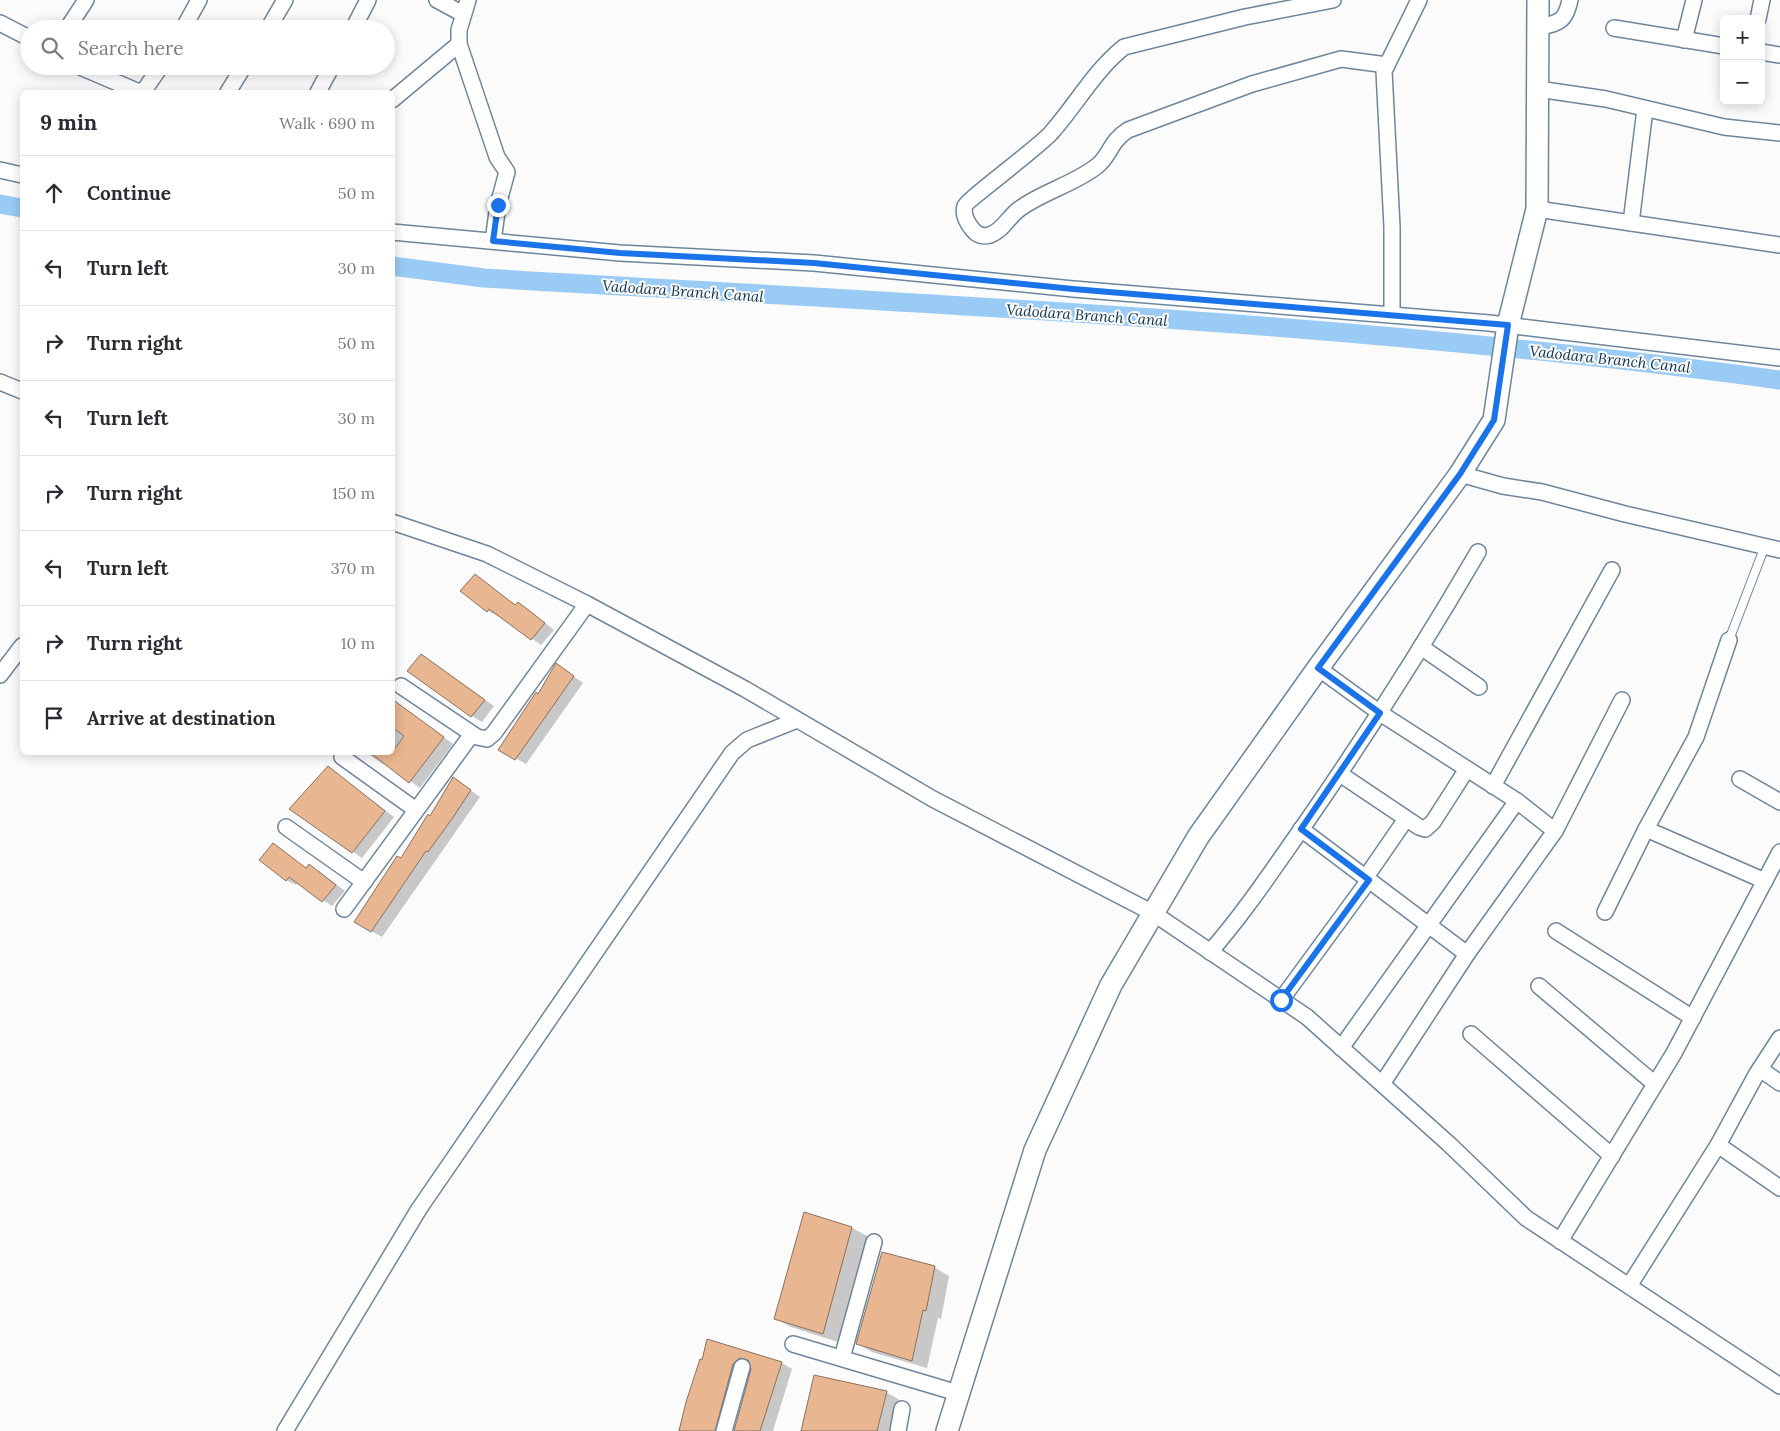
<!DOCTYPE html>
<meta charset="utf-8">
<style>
:root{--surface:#fff;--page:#f2f2f3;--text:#2b2b33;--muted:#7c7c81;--line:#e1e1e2}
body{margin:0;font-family:Lora,serif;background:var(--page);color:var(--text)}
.controls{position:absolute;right:15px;top:15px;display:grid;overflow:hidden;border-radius:8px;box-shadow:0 2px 12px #0003}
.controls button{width:45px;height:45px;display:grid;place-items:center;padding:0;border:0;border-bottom:1px solid var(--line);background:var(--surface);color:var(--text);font:25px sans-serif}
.stop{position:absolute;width:15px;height:15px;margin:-11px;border:4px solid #1a73e8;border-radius:50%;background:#fff}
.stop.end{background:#1a73e8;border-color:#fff;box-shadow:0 1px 5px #0008}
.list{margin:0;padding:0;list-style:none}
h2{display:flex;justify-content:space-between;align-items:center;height:65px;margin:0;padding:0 20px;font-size:21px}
h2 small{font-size:16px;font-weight:400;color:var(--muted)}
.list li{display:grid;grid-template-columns:32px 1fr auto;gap:15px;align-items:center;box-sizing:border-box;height:75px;padding:0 20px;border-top:1px solid var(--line)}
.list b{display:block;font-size:19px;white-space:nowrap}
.list em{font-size:16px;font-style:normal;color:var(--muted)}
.icon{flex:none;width:28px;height:28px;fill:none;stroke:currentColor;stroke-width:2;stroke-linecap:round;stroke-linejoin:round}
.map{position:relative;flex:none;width:1780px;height:1431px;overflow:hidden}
.search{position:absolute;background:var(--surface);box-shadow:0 2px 12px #0003;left:20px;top:20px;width:375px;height:55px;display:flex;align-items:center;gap:12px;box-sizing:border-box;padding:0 18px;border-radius:28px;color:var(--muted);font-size:19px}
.panel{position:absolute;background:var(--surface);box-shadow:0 2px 12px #0003;left:20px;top:90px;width:375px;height:665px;border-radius:8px}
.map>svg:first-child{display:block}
.shadow{fill:#0003}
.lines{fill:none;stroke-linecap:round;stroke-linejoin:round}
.canal{stroke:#9acbf4;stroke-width:19}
.building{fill:#e8b690;stroke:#8b715e}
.lane-casing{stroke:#6d869b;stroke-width:10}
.street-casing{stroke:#6d869b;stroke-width:18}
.secondary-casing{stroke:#6d869b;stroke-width:24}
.lane{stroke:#fff;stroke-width:8}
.street{stroke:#fff;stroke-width:15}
.secondary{stroke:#fff;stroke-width:21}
.route{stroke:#1a73e8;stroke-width:6}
.labels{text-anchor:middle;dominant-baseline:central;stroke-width:4;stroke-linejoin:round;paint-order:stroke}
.water-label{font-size:15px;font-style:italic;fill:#0d334e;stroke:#fbfbfb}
</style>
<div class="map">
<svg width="1780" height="1431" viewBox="0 0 1780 1431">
<rect width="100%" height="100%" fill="#fbfbfb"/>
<g class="shadow">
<polygon points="475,575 517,606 518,604 528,609 554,630 541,645 499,615 498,616 488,611"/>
<polygon points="422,655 494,706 482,722 472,716"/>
<polygon points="566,671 583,683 526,764 499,749 538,695"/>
<polygon points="392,699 453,744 420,788 384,762 383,764 365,752 392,752"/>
<polygon points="328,767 394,817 362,858 291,809"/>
<polygon points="463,785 480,797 382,937 355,922 431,817"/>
<polygon points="274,844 307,869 310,866 319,871 345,891 332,906 298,883 296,885 286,880"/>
<polygon points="805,1214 852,1228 867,1236 838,1342 791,1327 776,1319"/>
<polygon points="934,1267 949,1276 941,1319 938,1318 927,1368 872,1352 857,1343"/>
<polygon points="708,1341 782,1363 792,1369 773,1431 735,1431 751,1364 746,1365 725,1431 678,1431 701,1360 703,1361"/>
<polygon points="886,1392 901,1401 894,1431 802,1431"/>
</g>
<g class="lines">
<g class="canal">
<polyline points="0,204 22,208"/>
<path d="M 392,266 L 484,278 C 916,304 1351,321 1780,380"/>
</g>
</g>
<g class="building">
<polygon points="475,574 515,605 518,602 545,623 531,640 489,609 487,612 460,591"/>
<polygon points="421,654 485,700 471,717 407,671"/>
<polygon points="556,663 574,676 515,760 498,750 536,692 538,694"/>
<polygon points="392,699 444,737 409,783 369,752 392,752 404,736 392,727"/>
<polygon points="328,766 385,811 352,853 289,809"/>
<polygon points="453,777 471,790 454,816 428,852 426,851 371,932 354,922 397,856 401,858 428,814 430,816"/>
<polygon points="273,843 306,868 309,864 336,885 322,902 289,877 286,881 259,860"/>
<polygon points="804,1212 852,1227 823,1334 774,1319"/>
<polygon points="882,1252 935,1266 926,1311 923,1310 912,1361 856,1344"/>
<polygon points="707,1339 782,1362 760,1431 734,1431 751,1369 748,1360 740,1358 733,1364 715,1431 679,1431 686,1402 700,1359 702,1360"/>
<polygon points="814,1375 887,1391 877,1431 801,1431"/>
</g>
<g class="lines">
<g class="lane-casing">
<polyline id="lane" points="1729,640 1765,546"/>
</g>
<g class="street-casing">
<g id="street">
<polyline points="437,0 463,14"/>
<polyline points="468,0 459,30 459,44 497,157 507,172 498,205 493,241"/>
<path d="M 1333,0 L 1245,17 L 1124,47 C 1094,71 1076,105 1051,133 C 1040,146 967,200 965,206 C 962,215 968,224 973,230 C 977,235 983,237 990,235 C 1003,230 1007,219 1018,210 C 1041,192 1073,185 1097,166 C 1111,155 1109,142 1128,130 L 1252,84 L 1341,59 L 1387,65"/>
<polyline points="1758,19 1762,0"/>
<polyline points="0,23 29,38"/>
<path d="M 1538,28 C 1559,22 1565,23 1570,0"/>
<polyline points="1614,28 1724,46"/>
<polyline points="67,29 86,0"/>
<polyline points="183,29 199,0"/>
<polyline points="268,29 285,0"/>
<polyline points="353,29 368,0"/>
<polyline points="1684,40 1694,0"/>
<polyline points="1761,52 1780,55"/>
<polyline points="78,66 139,92"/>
<polyline points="1538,89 1606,99 1724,127 1780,133"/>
<polyline points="143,92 161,66"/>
<polyline points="228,92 244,66"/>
<polyline points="318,92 332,66"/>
<polyline points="392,100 459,44"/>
<polyline points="0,170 22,175"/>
<polyline points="1537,209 1780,245"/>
<polyline points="1631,223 1645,109"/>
<polyline points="392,232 620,253 814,263 1073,289 1489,323 1780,358"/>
<polyline points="1392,315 1392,227 1384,71 1419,0"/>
<polyline points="0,382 22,391"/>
<polyline points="1460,474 1503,486 1542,492 1625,514 1780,550"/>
<polyline points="392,522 487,554 587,604 745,689 933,799 1153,913 1307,1017 1449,1144 1526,1218 1780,1386"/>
<polyline points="1421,647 1479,687"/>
<polyline points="1318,668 1380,713 1517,801 1555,831 1467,954 1382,1084"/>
<polyline points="0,675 22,646"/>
<polyline points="401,686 477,737 487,739 494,733 587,604"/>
<polyline points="342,757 416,810"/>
<polyline points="1340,774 1419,827 1425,829 1433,822 1467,769"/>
<polyline points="1740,779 1780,802"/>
<polyline points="1493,786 1612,570"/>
<polyline points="286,827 364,882"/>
<polyline points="1301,829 1467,954"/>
<polyline points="1646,829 1696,737 1729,640"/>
<polyline points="1555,831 1622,700"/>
<polyline points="1366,877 1406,819"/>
<polyline points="344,909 472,734"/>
<polyline points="1605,912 1646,829 1765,881"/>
<polyline points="1556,931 1693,1018"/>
<path d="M 1210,952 C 1245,912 1274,868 1305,824 C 1366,736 1424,645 1478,552"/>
<polyline points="1539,986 1655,1084"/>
<polyline points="1281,1000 1369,880"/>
<polyline points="1471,1034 1612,1156"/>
<polyline points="1780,1038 1756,1075 1718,1145 1780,1188"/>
<polyline points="1341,1048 1517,801"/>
<polyline points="1760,1069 1780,1083"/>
<polyline points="1560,1241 1674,1053 1780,852"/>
<polyline points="1629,1286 1718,1145"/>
<polyline points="793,1344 961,1394"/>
<polyline points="842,1358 874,1242"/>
<polyline points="285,1431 419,1209 732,753 747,740 797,720"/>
<polyline points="724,1431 742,1367"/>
<polyline points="898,1431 902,1409"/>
</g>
</g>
<g class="secondary-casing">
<polyline id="secondary" points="947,1431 1035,1150 1111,985 1198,837 1318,668 1460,474 1494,420 1508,325 1537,209 1538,0"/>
</g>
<use href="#lane" class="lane"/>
<use href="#street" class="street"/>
<use href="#secondary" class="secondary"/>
</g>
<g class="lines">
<polyline class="route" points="498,205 493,241 620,253 814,263 1073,289 1508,325 1494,420 1460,474 1318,668 1380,713 1301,829 1369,880 1281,1000"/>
</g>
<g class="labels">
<g class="water-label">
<text transform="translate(683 291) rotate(4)">Vadodara Branch Canal</text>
<text transform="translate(1087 315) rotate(4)">Vadodara Branch Canal</text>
<text transform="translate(1610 359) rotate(6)">Vadodara Branch Canal</text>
</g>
</g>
</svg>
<div class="controls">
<button>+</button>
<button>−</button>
</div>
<div class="stop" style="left:1281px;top:1000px"></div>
<div class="stop end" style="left:498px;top:205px"></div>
<div class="search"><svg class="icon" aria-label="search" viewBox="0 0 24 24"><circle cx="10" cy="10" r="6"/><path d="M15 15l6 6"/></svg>Search here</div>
<section class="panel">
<h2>9 min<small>Walk · 690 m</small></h2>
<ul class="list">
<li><svg class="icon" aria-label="ahead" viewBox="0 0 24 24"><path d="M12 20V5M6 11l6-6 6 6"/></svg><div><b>Continue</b></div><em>50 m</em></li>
<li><svg class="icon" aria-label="left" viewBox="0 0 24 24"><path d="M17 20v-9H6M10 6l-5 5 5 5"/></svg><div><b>Turn left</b></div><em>30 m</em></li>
<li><svg class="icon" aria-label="right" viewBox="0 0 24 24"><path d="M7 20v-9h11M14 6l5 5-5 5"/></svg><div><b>Turn right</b></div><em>50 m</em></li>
<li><svg class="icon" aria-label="left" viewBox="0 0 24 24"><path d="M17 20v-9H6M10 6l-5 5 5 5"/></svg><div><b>Turn left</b></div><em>30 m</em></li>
<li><svg class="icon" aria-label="right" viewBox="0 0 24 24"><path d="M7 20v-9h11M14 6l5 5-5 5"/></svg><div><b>Turn right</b></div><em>150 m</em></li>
<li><svg class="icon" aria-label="left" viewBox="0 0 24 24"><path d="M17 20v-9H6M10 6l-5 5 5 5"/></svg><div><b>Turn left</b></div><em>370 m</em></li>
<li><svg class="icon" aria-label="right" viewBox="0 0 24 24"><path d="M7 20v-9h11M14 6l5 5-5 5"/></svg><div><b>Turn right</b></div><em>10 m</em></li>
<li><svg class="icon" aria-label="arrive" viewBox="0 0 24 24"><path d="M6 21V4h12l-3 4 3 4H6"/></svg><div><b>Arrive at destination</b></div></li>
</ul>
</section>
</div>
